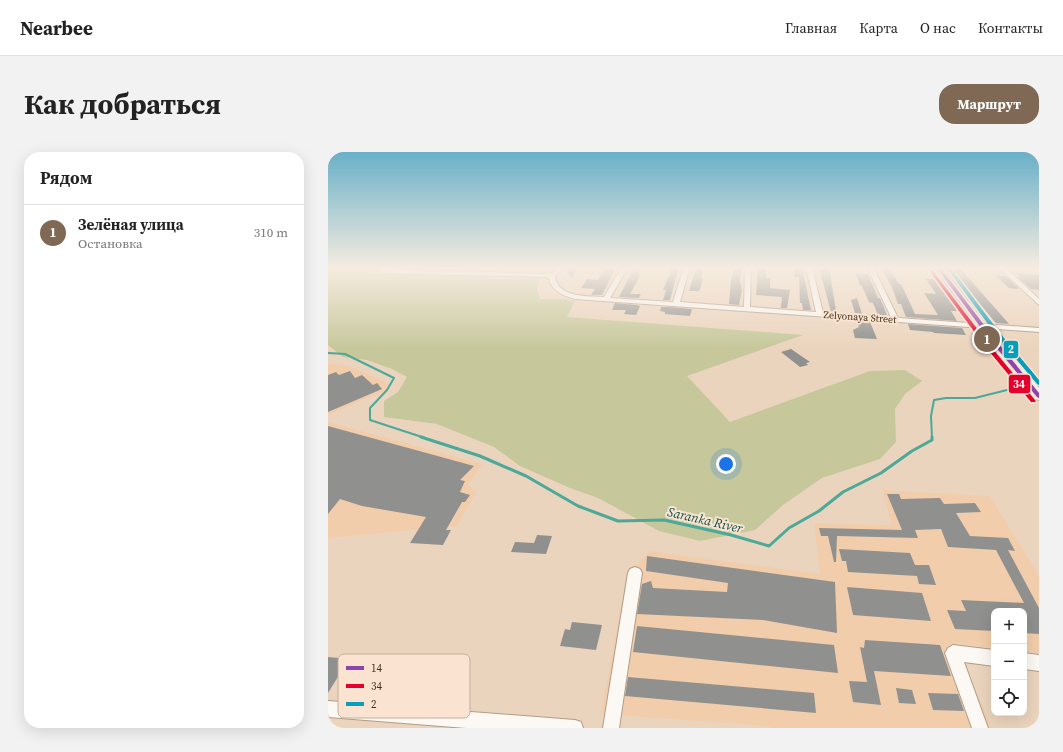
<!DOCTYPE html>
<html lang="ru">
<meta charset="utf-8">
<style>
:root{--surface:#fff;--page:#f2f2f2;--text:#222;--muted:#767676;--line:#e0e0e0;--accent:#7f6954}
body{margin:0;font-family:"Source Serif 4",serif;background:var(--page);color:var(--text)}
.controls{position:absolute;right:12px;bottom:12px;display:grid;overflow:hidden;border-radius:8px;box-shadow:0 4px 16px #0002}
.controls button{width:36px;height:36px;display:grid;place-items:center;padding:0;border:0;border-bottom:1px solid var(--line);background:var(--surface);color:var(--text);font:20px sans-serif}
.you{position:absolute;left:398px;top:312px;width:14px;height:14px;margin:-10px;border:3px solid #fff;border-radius:50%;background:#1a73e8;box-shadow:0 0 0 6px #1a73e833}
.badge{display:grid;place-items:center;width:26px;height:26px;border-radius:50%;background:var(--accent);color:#fff;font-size:13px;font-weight:700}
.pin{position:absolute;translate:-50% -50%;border:2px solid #fff;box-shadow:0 1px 4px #0006}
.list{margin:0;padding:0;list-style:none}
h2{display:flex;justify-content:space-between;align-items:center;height:52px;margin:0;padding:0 16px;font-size:17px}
h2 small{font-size:13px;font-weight:400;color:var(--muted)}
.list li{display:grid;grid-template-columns:26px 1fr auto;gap:12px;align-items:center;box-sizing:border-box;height:56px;padding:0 16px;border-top:1px solid var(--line)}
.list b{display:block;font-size:15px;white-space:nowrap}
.list p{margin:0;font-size:13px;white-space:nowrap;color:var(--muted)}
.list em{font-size:13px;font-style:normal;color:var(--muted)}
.icon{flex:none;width:22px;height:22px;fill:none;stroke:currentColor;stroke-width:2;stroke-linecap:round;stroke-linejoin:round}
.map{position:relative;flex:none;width:711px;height:576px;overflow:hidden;border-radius:16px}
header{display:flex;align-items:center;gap:24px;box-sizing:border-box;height:56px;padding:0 20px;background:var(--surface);border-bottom:1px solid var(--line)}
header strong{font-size:19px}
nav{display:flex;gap:22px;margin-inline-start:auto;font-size:14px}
.intro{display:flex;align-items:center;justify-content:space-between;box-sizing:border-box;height:96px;padding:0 24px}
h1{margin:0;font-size:28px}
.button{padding:10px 18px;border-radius:16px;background:var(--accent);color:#fff;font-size:14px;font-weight:700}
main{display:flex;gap:24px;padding:0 24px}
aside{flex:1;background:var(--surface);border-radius:16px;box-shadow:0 4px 16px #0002}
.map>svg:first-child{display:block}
.built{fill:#f2cdab}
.green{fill:#c6c89b}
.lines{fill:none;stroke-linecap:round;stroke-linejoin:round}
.stream-far1{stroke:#4ba999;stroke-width:2}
.stream{stroke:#4ba999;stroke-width:3}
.building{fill:#90908e}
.street-casing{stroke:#b09c89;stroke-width:2}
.secondary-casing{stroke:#b09c89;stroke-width:2}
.street{fill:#fcf9f5;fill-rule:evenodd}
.secondary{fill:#f9f5f3;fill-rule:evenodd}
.bus-1-casing{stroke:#fae4d1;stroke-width:3}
.bus-2-casing{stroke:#fae4d1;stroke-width:3}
.bus-3-casing{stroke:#fae4d1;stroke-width:3}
.bus-1{fill:#8e44ad;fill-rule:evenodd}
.bus-2{fill:#e4002b;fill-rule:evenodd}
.bus-3{fill:#079dbc;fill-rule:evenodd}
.labels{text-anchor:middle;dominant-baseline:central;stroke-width:4;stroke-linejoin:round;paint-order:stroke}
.far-street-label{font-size:10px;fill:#45301b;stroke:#fae4d1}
.water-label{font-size:13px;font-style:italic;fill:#0c514a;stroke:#fae4d1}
.key{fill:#fae4d1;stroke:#c4ae9a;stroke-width:1}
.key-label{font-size:11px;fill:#45301b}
.line-badge{stroke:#fae4d1;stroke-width:1.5}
.badge-label{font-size:11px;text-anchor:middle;font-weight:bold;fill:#fff}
</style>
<header>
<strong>Nearbee</strong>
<nav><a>Главная</a><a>Карта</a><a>О нас</a><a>Контакты</a></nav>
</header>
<div class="intro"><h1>Как добраться</h1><a class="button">Маршрут</a></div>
<main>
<aside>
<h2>Рядом<small></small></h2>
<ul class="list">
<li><span class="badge">1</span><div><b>Зелёная улица</b><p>Остановка</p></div><em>310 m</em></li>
</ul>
</aside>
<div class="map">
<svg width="711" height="576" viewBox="0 0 711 576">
<rect width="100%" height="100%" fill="#ebd4bd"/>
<g class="built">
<polygon points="0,211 23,215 58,230 59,238 0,263"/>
<polygon points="0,270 154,312 140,333 148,340 129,374 0,386"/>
<polygon points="554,338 662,344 711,424 711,501 696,499 696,459 666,459 666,496 629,491 663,576 444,576 439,574 273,562 300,416 312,411 322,399 492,422 486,371 564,373"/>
</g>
<path class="green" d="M 0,115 L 50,115 L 42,121 L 155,125 C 174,129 194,126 213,126 L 209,137 L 212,147 L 231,147 L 247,149 L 239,165 L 475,183 L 359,224 L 402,270 L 542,219 L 577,218 L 594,229 L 577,242 L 567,257 L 568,290 L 552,307 L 494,326 L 455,353 L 427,378 L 372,389 L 331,379 L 270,346 L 242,336 L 192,314 L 166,295 L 109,272 L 56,265 L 56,249 L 70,240 L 79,225 L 64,217 L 39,208 L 15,205 L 0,193 Z"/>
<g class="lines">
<g class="stream-far1">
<polyline points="0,201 17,202 66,226 59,238 42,256 42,268 97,286"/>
<polyline points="604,286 603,264 606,248 618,246 647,246 683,237"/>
</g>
<polyline class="stream" points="93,285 152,304 198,324 250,354 290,369 336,368 403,383 441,394 461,376 491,359 515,340 553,321 584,299 604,288 604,285"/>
</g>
<g class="building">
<polygon points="242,115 251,115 244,126 238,120"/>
<polygon points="278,115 288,115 274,143 263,143 267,137 253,136 259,127 270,128"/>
<polygon points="344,115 351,115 342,148 335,148 338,138 335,138"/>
<polygon points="465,115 474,115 483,158 475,158 474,151 472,151 471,125 467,125"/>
<polygon points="491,115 501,115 508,159 503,160"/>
<polygon points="555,115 561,115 571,132 573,132 587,162 610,163 596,141 608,142 598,127 607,127 632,159 623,159 629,169 578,165 573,152 570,152 564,135 554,118 556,118"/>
<polygon points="622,115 631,115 681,172 668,171 666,169"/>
<polygon points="306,116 314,116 310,122 313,122 302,142 313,142 311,146 291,145"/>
<polygon points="368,116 375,116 373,127 375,127 371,139 361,139"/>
<polygon points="406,116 414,117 412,128 414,138 411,153 401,152 403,127"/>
<polygon points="430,116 438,117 438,126 442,126 442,136 462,138 459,156 453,156 454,145 428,143"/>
<polygon points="527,121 540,122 550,146 552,146 559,163 550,163 545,151 541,150 534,134 532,133"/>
<polygon points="688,121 711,123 711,138 703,137 689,125 692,125"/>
<polygon points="668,124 678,124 691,137 681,136"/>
<polygon points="529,146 534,162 527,161 523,148"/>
<polygon points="287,151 309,153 312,154 308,163 296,162 298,158 284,158"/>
<polygon points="333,155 341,155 364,157 362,164 337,162 337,160 332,159"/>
<polygon points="529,169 542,170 549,187 527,186 525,178 531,175"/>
<polygon points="580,172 634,176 638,183 606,181 605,180 582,178"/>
<polygon points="463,197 482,210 478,211 480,213 472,215 453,200"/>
<polygon points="22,219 27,226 34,223 45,233 49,231 54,237 0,260 0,223 8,220 11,223"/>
<polygon points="0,274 146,314 132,328 137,329 132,340 142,343 137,350 134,350 118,378 123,378 115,393 82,391 98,365 34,354 12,347 0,362"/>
<polygon points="559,342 571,342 573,347 612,346 616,352 647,351 653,360 628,361 642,384 680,386 687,399 680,398 711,456 711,482 696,481 696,459 666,459 666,479 627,477 619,458 638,459 633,448 696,451 668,398 620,395 613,377 587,378 590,386 509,384 508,410 506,410 500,384 493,384 491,376 574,378"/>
<polygon points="209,383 224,384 218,402 183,400 187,390 206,391"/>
<polygon points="511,397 582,401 587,413 601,413 608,433 591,432 589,424 520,420 518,409 514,409"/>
<polygon points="319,404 507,430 509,481 435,468 309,462 314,432 323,429 325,436 399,440 400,431 318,419"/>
<polygon points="519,435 594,441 603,469 525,463"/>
<polygon points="244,470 274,473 268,498 232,494 237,477 242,478"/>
<polygon points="309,474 506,493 510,521 305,500"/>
<polygon points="537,488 612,493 623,524 546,519 553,553 525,550 521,529 539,530 532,495 536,496"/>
<polygon points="0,505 21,507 0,541"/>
<polygon points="300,525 486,541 488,561 297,544"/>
<polygon points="568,536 584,538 588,552 571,551"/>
<polygon points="600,541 630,542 636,559 605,558"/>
</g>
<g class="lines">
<g class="street-casing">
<g id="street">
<path d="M 230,115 L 236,115 L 227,125 C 230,146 260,144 276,145 L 294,115 L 300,115 L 282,146 L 345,150 L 356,115 L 362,115 L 352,150 L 416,155 L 417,115 L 423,115 L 422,155 L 488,160 L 478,115 L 484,115 L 495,161 L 563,165 L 539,115 L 545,115 L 570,166 L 711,176 L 711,180 L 247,147 C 236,144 223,139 221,126 L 218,125 L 53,121 L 50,119 L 53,117 L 223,122 Z"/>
<polygon points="670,115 677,115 711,147 711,153"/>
<polygon points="307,415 312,417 314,421 291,576 275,576 300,421 302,417"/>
<polygon points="625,493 666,498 666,514 636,510 660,576 644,576 617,501 620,496"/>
<polygon points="696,501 711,503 711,519 696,517"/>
<polygon points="0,549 247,568 253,570 255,576 138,576 0,565"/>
</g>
</g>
<g class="secondary-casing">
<polygon id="secondary" points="606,115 614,115 668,185 711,236 711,248 707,247 660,189"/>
</g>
<use href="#street" class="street"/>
<use href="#secondary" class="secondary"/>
<g class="bus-1-casing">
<polygon id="bus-1" points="608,115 612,115 666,186 711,241 711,246 709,245 662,188"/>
</g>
<g class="bus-2-casing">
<polygon id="bus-2" points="603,119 605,119 660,191 707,248 708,249 707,250 703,250 656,193 603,121"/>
</g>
<g class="bus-3-casing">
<polygon id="bus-3" points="618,115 622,115 672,181 711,228 711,233 709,232 668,183"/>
</g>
<use href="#bus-1" class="bus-1"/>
<use href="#bus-2" class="bus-2"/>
<use href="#bus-3" class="bus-3"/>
</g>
<linearGradient id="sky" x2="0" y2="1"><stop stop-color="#69b0c8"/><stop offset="0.59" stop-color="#f6ece1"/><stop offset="1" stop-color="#f6ece1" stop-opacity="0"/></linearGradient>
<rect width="711" height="196" fill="url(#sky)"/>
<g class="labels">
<g class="far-street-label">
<text transform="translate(532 165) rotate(4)">Zelyonaya Street</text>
</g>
<g class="water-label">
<text transform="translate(377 368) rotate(13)">Saranka River</text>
</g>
</g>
<rect x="10" y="502" width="132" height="64" rx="6" class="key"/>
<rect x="18" y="514" width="18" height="4" fill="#8e44ad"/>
<rect x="18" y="532" width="18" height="4" fill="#e4002b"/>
<rect x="18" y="550" width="18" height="4" fill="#079dbc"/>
<g class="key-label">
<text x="43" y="520">14</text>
<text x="43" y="538">34</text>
<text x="43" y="556">2</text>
</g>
<g class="line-badge">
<rect x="675" y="188" width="16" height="19" rx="4" fill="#079dbc"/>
<rect x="680" y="222" width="23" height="20" rx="4" fill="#e4002b"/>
</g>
<g class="badge-label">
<text x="683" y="201">2</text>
<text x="691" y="236">34</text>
</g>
</svg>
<div class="controls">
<button>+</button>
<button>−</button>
<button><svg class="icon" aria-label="locate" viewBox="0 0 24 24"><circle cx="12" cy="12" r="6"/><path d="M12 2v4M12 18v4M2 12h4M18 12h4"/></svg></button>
</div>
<div class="you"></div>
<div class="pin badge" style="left:659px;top:187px">1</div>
</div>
</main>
